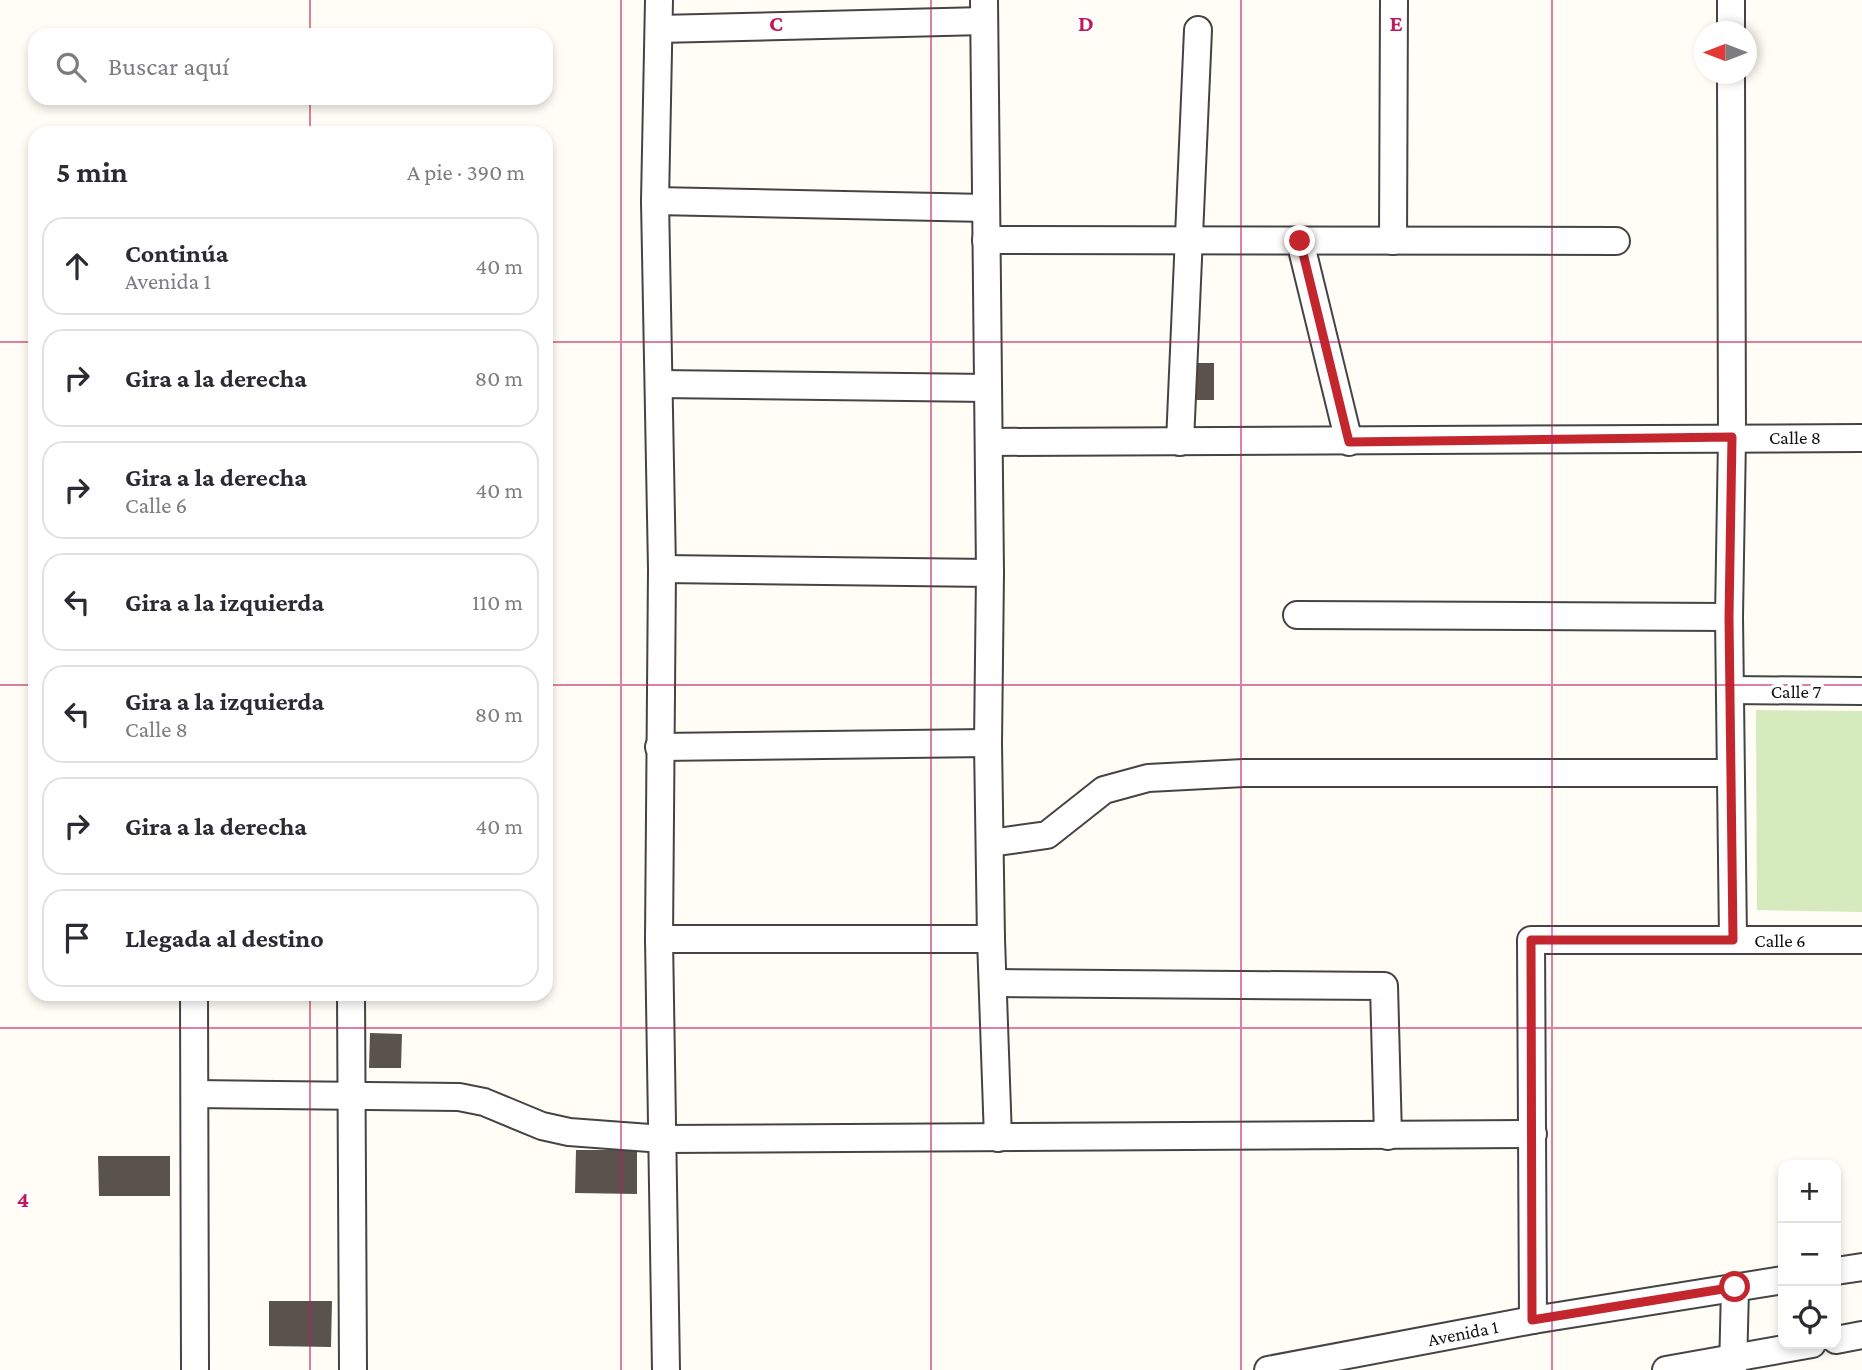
<!DOCTYPE html>
<html lang="es">
<meta charset="utf-8">
<style>
:root{--surface:#fff;--page:#f7f7f7;--text:#2b2b33;--muted:#7c7c81;--line:#e1e1e2}
body{margin:0;font-family:"Crimson Pro",serif;background:var(--page);color:var(--text)}
.controls{position:absolute;right:21px;bottom:21px;display:grid;overflow:hidden;border-radius:14px;box-shadow:0 4px 10px #0003}
.controls button{width:63px;height:63px;display:grid;place-items:center;padding:0;border:0;border-bottom:2px solid var(--line);background:var(--surface);color:var(--text);font:35px sans-serif}
.compass{position:absolute;left:1694px;top:21px;width:63px;height:63px;border-radius:50%;background:var(--surface);box-shadow:0 4px 10px #0003;rotate:270deg}
.stop{position:absolute;width:21px;height:21px;margin:-16px;border:5px solid #c4262e;border-radius:50%;background:#fff}
.stop.end{background:#c4262e;border-color:#fff;box-shadow:0 2px 7px #0008}
.list{margin:0;padding:0;list-style:none}
h2{display:flex;justify-content:space-between;align-items:center;height:91px;margin:0;padding:0 28px;font-size:30px}
h2 small{font-size:23px;font-weight:400;color:var(--muted)}
.list li{display:grid;grid-template-columns:46px 1fr auto;gap:21px;align-items:center;box-sizing:border-box;height:98px;margin:0 14px 14px;padding:0 14px;border:2px solid var(--line);border-radius:21px}
.list b{display:block;font-size:26px;white-space:nowrap}
.list p{margin:0;font-size:23px;white-space:nowrap;color:var(--muted)}
.list em{font-size:23px;font-style:normal;color:var(--muted)}
.icon{flex:none;width:38px;height:38px;fill:none;stroke:currentColor;stroke-width:2;stroke-linecap:round;stroke-linejoin:round}
.map{position:relative;flex:none;width:1862px;height:1370px;overflow:hidden}
.search{position:absolute;background:var(--surface);box-shadow:0 4px 10px #0003;left:28px;top:28px;width:525px;height:77px;display:flex;align-items:center;gap:18px;box-sizing:border-box;padding:0 24px;border-radius:21px;color:var(--muted);font-size:26px}
.panel{position:absolute;background:var(--surface);box-shadow:0 4px 10px #0003;left:28px;top:126px;width:525px;height:875px;border-radius:21px}
.map>svg:first-child{display:block}
.grass{fill:#d5ebbd}
.building{fill:#5a524d}
.lines{fill:none;stroke-linecap:round;stroke-linejoin:round}
.street-casing{stroke:#444;stroke-width:30}
.street{stroke:#fff;stroke-width:26}
.route{stroke:#c4262e;stroke-width:9}
.grid{fill:none;stroke:#c2185b;stroke-width:2;stroke-opacity:0.55}
.labels{text-anchor:middle;dominant-baseline:central;stroke-width:7;stroke-linejoin:round;paint-order:stroke}
.street-label{font-size:19px;fill:#111;stroke:#fff}
.grid-label{font-size:23px;text-anchor:middle;font-weight:bold;fill:#c2185b;stroke:#fff;stroke-width:7;stroke-linejoin:round;paint-order:stroke}
</style>
<div class="map">
<svg width="1862" height="1370" viewBox="0 0 1862 1370">
<rect width="100%" height="100%" fill="#fffdf5"/>
<polygon class="grass" points="1756,710 1862,711 1862,912 1757,910"/>
<g class="building">
<polygon points="1193,363 1214,363 1214,400 1192,400"/>
<polygon points="370,1033 402,1034 401,1068 369,1068"/>
<polygon points="576,1150 637,1150 637,1194 575,1193"/>
<polygon points="98,1156 170,1156 170,1196 99,1196"/>
<polygon points="269,1301 332,1301 331,1347 269,1346"/>
</g>
<g class="lines">
<g class="street-casing">
<g id="street">
<polyline points="659,0 655,201 662,569 659,939 666,1370"/>
<polyline points="984,0 990,573 988,743 991,939 998,1138"/>
<polyline points="1731,0 1731,32"/>
<polyline points="659,29 984,21"/>
<polyline points="1731,74 1732,437 1729,617 1733,940"/>
<polyline points="655,201 986,208"/>
<polyline points="986,240 1616,241"/>
<polyline points="1300,241 1349,442"/>
<polyline points="1393,241 1394,0"/>
<polyline points="659,384 988,388"/>
<polyline points="989,442 1862,438"/>
<polyline points="1180,442 1198,30"/>
<polyline points="662,569 990,573"/>
<polyline points="1297,615 1729,617"/>
<polyline points="1730,690 1862,691"/>
<polyline points="659,747 988,743"/>
<polyline points="990,843 1047,835 1104,790 1148,778 1244,773 1729,773"/>
<polyline points="659,939 991,939"/>
<polyline points="993,983 1384,986 1388,1136"/>
<polyline points="194,994 195,1370"/>
<polyline points="351,994 353,1370"/>
<polyline points="195,1094 459,1097 484,1102 542,1126 569,1132 663,1139 1533,1134"/>
<polyline points="1836,1271 1862,1267"/>
<polyline points="1533,1320 1531,940 1862,940"/>
<polyline points="1836,1340 1862,1335"/>
<polyline points="1268,1370 1533,1320 1783,1280"/>
<polyline points="1666,1370 1812,1344"/>
<polyline points="1733,1370 1735,1288"/>
</g>
</g>
<use href="#street" class="street"/>
</g>
<g class="lines">
<polyline class="route" points="1300,241 1349,442 1732,437 1729,617 1733,940 1531,940 1532,1320 1735,1287"/>
</g>
<path class="grid" d="M 310,0 L 310,35M 621,0 L 621,1370M 931,0 L 931,1370M 1241,0 L 1241,1370M 1552,0 L 1552,1370M 310,98 L 310,133M 0,342 L 35,342M 546,342 L 1862,342M 0,685 L 35,685M 546,685 L 1862,685M 310,994 L 310,1370M 0,1028 L 1862,1028"/>
<g class="labels">
<g class="street-label">
<text x="1795" y="437">Calle 8</text>
<text x="1796" y="691">Calle 7</text>
<text x="1780" y="940">Calle 6</text>
<text transform="translate(1463 1333) rotate(-11)">Avenida 1</text>
</g>
</g>
<g class="grid-label">
<text x="776" y="31">C</text>
<text x="1086" y="31">D</text>
<text x="1396" y="31">E</text>
<text x="23" y="1207">4</text>
</g>
</svg>
<div class="controls">
<button>+</button>
<button>−</button>
<button><svg class="icon" aria-label="locate" viewBox="0 0 24 24"><circle cx="12" cy="12" r="6"/><path d="M12 2v4M12 18v4M2 12h4M18 12h4"/></svg></button>
</div>
<svg class="compass" viewBox="-18 -18 36 36"><path d="M0-13l5 13h-10z" fill="#e53935"/><path d="M0 13l5-13h-10z" fill="#7c7c81"/></svg>
<div class="stop" style="left:1735px;top:1287px"></div>
<div class="stop end" style="left:1300px;top:241px"></div>
<div class="search"><svg class="icon" aria-label="search" viewBox="0 0 24 24"><circle cx="10" cy="10" r="6"/><path d="M15 15l6 6"/></svg>Buscar aquí</div>
<section class="panel">
<h2>5 min<small>A pie · 390 m</small></h2>
<ul class="list">
<li><svg class="icon" aria-label="ahead" viewBox="0 0 24 24"><path d="M12 20V5M6 11l6-6 6 6"/></svg><div><b>Continúa</b><p>Avenida 1</p></div><em>40 m</em></li>
<li><svg class="icon" aria-label="right" viewBox="0 0 24 24"><path d="M7 20v-9h11M14 6l5 5-5 5"/></svg><div><b>Gira a la derecha</b></div><em>80 m</em></li>
<li><svg class="icon" aria-label="right" viewBox="0 0 24 24"><path d="M7 20v-9h11M14 6l5 5-5 5"/></svg><div><b>Gira a la derecha</b><p>Calle 6</p></div><em>40 m</em></li>
<li><svg class="icon" aria-label="left" viewBox="0 0 24 24"><path d="M17 20v-9H6M10 6l-5 5 5 5"/></svg><div><b>Gira a la izquierda</b></div><em>110 m</em></li>
<li><svg class="icon" aria-label="left" viewBox="0 0 24 24"><path d="M17 20v-9H6M10 6l-5 5 5 5"/></svg><div><b>Gira a la izquierda</b><p>Calle 8</p></div><em>80 m</em></li>
<li><svg class="icon" aria-label="right" viewBox="0 0 24 24"><path d="M7 20v-9h11M14 6l5 5-5 5"/></svg><div><b>Gira a la derecha</b></div><em>40 m</em></li>
<li><svg class="icon" aria-label="arrive" viewBox="0 0 24 24"><path d="M6 21V4h12l-3 4 3 4H6"/></svg><div><b>Llegada al destino</b></div></li>
</ul>
</section>
</div>
